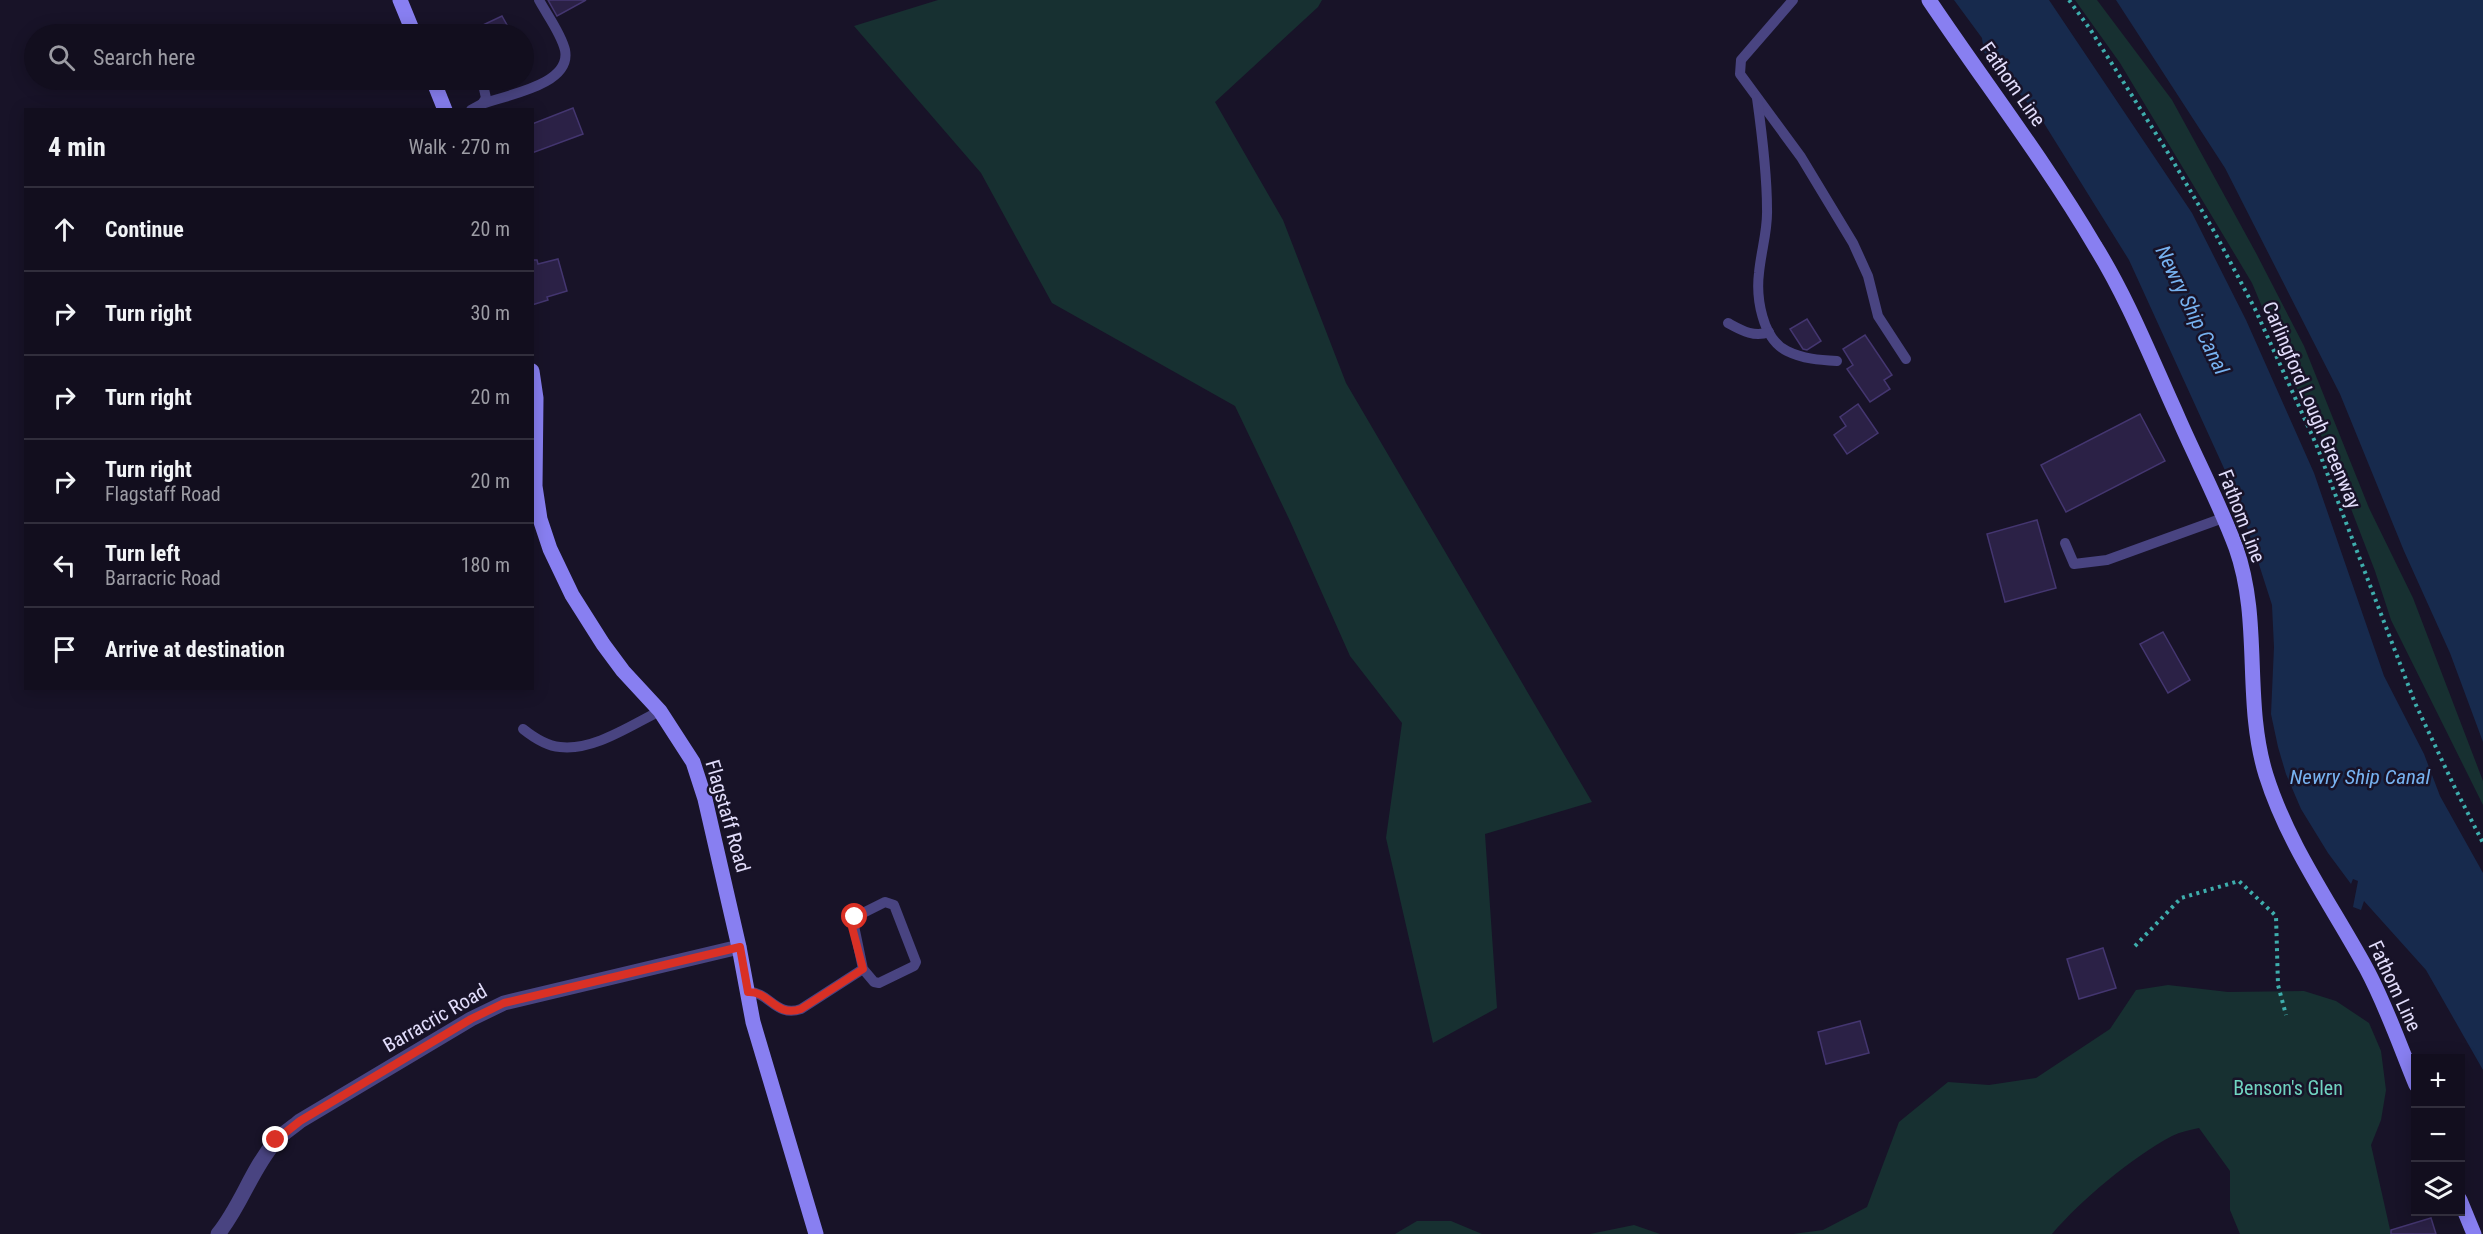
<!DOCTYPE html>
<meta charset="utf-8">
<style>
:root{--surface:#120e1e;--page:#1b1727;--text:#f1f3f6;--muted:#9c9ca4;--line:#312e3c}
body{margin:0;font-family:"Roboto Condensed",sans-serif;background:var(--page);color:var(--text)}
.controls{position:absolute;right:18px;bottom:18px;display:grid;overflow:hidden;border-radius:0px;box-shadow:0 3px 15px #0003}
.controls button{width:54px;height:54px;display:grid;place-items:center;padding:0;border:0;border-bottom:2px solid var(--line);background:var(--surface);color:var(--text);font:30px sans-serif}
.stop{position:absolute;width:18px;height:18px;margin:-14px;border:4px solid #d93025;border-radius:50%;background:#fff}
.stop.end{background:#d93025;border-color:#fff;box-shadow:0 2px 6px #0008}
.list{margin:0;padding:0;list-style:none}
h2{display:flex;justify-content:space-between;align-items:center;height:78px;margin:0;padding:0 24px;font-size:26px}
h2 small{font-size:20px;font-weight:400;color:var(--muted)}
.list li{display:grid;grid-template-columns:39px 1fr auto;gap:18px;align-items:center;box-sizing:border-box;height:84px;padding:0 24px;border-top:2px solid var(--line)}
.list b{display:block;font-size:22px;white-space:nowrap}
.list p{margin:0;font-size:20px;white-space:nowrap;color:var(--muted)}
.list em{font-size:20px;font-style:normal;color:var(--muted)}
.icon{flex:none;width:33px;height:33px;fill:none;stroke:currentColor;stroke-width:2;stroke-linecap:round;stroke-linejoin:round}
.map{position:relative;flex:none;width:2483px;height:1234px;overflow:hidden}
.search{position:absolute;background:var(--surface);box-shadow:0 3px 15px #0003;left:24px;top:24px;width:510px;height:66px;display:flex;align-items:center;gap:15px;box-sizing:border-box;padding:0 21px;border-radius:33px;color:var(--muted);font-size:22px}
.panel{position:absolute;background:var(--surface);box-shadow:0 3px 15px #0003;left:24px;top:108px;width:510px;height:582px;border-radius:0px}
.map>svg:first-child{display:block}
.green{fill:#173031}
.water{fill:#172a4d}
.building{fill:#2b2146;stroke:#443670;stroke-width:1.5}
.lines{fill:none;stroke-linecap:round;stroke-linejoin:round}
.path{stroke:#3eaead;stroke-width:4;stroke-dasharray:3 4.5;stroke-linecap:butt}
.lane{stroke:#494481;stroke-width:10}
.street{stroke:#494481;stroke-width:15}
.secondary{stroke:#887ff1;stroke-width:15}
.route{stroke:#d93025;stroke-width:8}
.labels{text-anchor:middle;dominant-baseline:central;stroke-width:5;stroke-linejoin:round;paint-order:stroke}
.street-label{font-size:20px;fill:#e2ddfb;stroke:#181328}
.park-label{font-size:20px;fill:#70d4c0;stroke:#181328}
.water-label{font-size:21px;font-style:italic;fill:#77b2f0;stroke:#181328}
</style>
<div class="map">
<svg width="2483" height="1234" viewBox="0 0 2483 1234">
<rect width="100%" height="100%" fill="#181328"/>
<g class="green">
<polygon points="938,0 1322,0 1318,7 1215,102 1283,220 1346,383 1592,802 1485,834 1497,1008 1433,1043 1386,838 1402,723 1350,656 1290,521 1235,406 1052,303 981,173 854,26"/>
<polygon points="2075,0 2097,0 2172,100 2256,253 2304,346 2369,508 2413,598 2483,781 2483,805 2391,620 2375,571 2328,449 2293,381 2252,283 2120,63"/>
<path d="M 2168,985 L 2228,992 L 2304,991 L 2336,1001 L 2369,1023 L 2381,1051 L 2386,1090 L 2381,1120 L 2371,1145 L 2391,1234 L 2240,1234 L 2230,1210 L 2230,1171 L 2199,1128 C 2190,1130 2180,1132 2172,1136 C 2131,1158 2082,1199 2052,1234 L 1793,1234 L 1823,1230 L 1867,1207 L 1899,1122 L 1948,1082 L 1989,1085 L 2036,1078 L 2110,1029 L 2136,990 Z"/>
<polygon points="1417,1221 1451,1221 1482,1234 1395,1234"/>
<polygon points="1634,1225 1660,1234 1590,1234"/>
</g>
<g class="water">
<polygon points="1954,0 2049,0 2192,213 2246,320 2314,473 2384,676 2424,754 2440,796 2483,873 2483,1070 2426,970 2364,901 2361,910 2353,907 2358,881 2353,879 2351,884 2328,853 2301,809 2286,774 2278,747 2271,714 2274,647 2272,605 2238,499 2129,260 2042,120 1984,52 1982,38"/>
<polygon points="2116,0 2483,0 2483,742 2450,653 2404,551 2340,394 2225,168"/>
</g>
<g class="building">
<polygon points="548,0 586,0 557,16"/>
<polygon points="502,16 512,34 464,34"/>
<polygon points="573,108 583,134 532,153 532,124"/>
<polygon points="558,259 567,291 547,297 548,300 532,305 532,260 537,260 538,264"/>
<polygon points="1807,319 1821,341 1807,350 1803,349 1790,329"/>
<polygon points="1865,335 1892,375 1884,380 1890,389 1870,402 1847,369 1853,365 1843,349"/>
<polygon points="1858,404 1878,433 1847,454 1834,435 1846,426 1840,417"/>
<polygon points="2140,414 2165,461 2066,512 2041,465"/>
<polygon points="2037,520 2056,588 2005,602 1987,534"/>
<polygon points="2163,632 2190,680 2168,693 2140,644"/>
<polygon points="2103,948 2116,988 2079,999 2067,959"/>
<polygon points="1860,1021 1869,1053 1826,1064 1818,1032"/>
<polygon points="2431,1218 2436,1234 2391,1234 2391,1230"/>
</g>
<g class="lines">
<g class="path">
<polyline points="2069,0 2090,29 2170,156 2215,233 2255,309 2316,444 2415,703 2455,788 2483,843"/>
<polyline points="2135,946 2181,898 2239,881 2276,916 2278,985 2286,1015"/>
</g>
<g class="lane">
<polyline points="1793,0 1741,60 1740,74 1801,157 1853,243 1868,276 1878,316 1906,359"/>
<path d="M 1757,98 C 1762,134 1767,172 1767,209 C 1768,230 1761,251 1759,273 C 1756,297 1762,339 1787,351 C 1803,359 1820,360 1837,361"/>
<path d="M 482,104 C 506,95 572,85 565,50 C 561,33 547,15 539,0"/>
<polyline points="471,110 482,104 486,98 482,80"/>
<path d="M 1728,323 C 1741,330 1754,338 1769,332"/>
<polyline points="2065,543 2074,564 2107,560 2223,518"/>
<path d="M 523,729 C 533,737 547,746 560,747 C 594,751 631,725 660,711"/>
<path d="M 748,992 C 769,991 776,1018 801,1009 L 863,969 L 853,921 L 855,917 L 885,902 L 894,905 L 916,962 L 914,966 L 879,983 L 874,982 L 863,969"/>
</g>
<path class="street" d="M 218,1234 C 241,1206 251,1170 275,1142 C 281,1134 292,1128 300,1121 L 471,1019 L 504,1003 L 739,947"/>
<g class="secondary">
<polyline points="400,0 414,34"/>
<path d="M 1929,0 C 1984,82 2045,161 2095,246 C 2128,299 2151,358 2177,415 C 2196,459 2219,502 2236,548 C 2262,621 2243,701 2266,775 C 2288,845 2331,904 2366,968 C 2386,1005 2400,1046 2416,1085"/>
<polyline points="433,80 445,110"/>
<polyline points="532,371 536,398 535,486 540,519 550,549 572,595 603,644 623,671 660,711 693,762 705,799 739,947 753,1022 816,1234"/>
<polyline points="2460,1200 2474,1234"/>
</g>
</g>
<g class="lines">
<path class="route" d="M 276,1140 L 300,1121 L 471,1019 L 504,1003 L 740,947 L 748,992 C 770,991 775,1018 801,1009 L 863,969 L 852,927 L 855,917"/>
</g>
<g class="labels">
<g class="street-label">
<text transform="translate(2013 84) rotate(55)">Fathom Line</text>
<text transform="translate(2312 405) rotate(67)">Carlingford Lough Greenway</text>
<text transform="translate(2242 516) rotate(69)">Fathom Line</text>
<text transform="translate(728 816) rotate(74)">Flagstaff Road</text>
<text transform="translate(2395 986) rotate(65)">Fathom Line</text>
<text transform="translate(435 1018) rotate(-30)">Barracric Road</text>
</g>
<g class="park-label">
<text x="2288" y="1088">Benson's Glen</text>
</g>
<g class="water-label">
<text transform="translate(2192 310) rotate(64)">Newry Ship Canal</text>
<text x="2360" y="777">Newry Ship Canal</text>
</g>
</g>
</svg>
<div class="controls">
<button>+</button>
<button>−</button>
<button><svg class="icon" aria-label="layers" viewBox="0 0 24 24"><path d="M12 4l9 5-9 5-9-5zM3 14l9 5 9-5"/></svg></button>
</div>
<div class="stop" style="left:855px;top:917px"></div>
<div class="stop end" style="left:276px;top:1140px"></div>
<div class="search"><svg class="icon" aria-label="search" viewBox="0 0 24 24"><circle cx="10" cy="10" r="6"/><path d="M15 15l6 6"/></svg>Search here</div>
<section class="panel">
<h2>4 min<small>Walk · 270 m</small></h2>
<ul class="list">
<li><svg class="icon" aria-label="ahead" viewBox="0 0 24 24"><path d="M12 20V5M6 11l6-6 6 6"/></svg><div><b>Continue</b></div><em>20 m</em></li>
<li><svg class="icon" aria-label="right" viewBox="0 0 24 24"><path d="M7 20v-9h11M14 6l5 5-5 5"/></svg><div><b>Turn right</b></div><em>30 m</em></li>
<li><svg class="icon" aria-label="right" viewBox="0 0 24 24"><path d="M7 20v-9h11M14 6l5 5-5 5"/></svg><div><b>Turn right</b></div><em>20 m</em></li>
<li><svg class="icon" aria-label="right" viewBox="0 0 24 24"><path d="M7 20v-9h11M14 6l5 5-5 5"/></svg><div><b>Turn right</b><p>Flagstaff Road</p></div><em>20 m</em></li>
<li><svg class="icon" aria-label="left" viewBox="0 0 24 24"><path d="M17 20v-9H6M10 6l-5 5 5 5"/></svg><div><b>Turn left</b><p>Barracric Road</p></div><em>180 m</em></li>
<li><svg class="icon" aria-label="arrive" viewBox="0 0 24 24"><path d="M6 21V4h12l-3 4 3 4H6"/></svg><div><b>Arrive at destination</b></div></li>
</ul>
</section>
</div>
